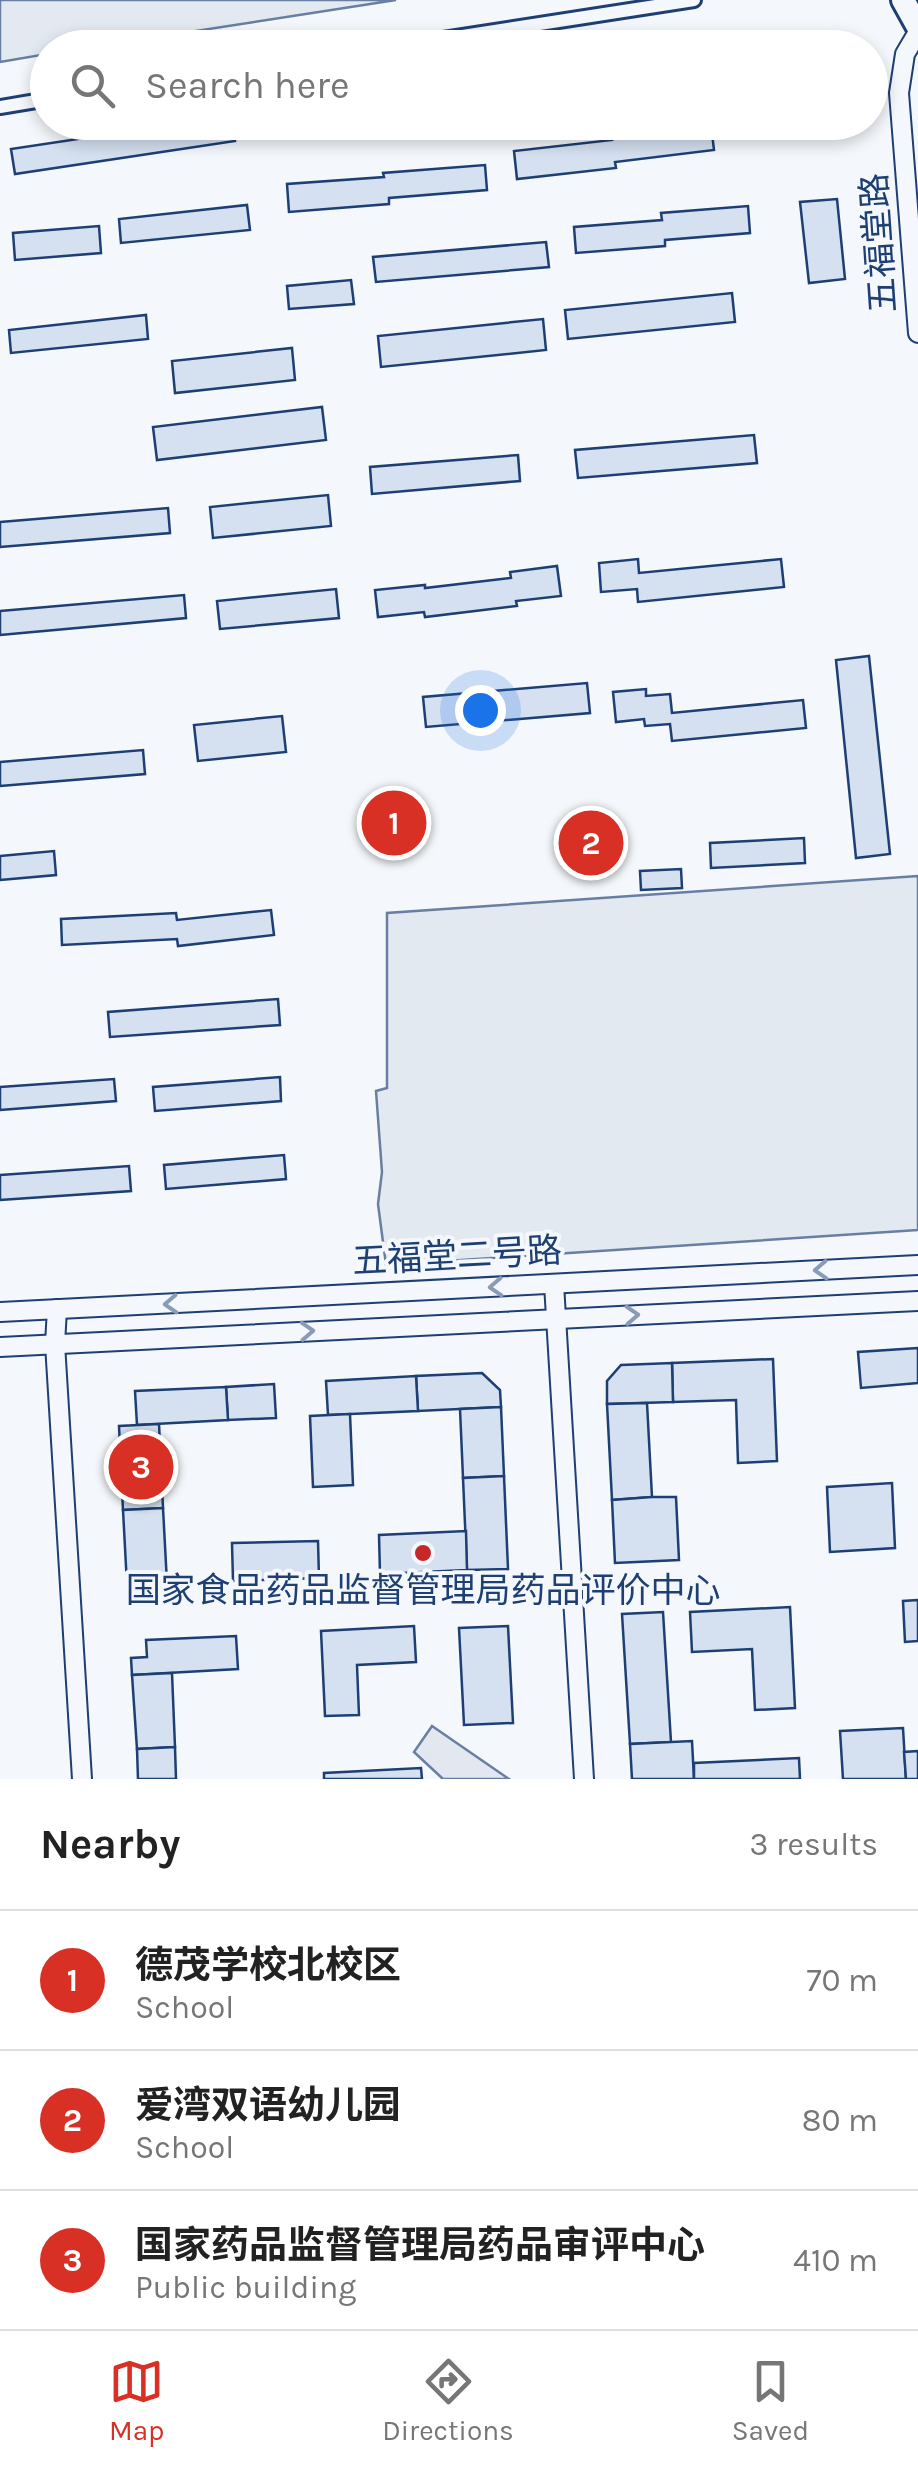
<!DOCTYPE html>
<meta charset="utf-8">
<style>
:root{--surface:#fff;--page:#f6f6f6;--text:#222;--muted:#767676;--line:#e0e0e0;--accent:#d93025}
body{margin:0;font-family:Karla,"Noto Sans SC",sans-serif;background:var(--page);color:var(--text)}
.you{position:absolute;left:480px;top:710px;width:35px;height:35px;margin:-25px;border:8px solid #fff;border-radius:50%;background:#1a73e8;box-shadow:0 0 0 15px #1a73e833}
.badge{display:grid;place-items:center;width:65px;height:65px;border-radius:50%;background:var(--accent);color:#fff;font-size:32px;font-weight:700}
.pin{position:absolute;translate:-50% -50%;border:5px solid #fff;box-shadow:0 2px 10px #0006}
.list{margin:0;padding:0;list-style:none}
h2{display:flex;justify-content:space-between;align-items:center;height:130px;margin:0;padding:0 40px;font-size:42px}
h2 small{font-size:32px;font-weight:400;color:var(--muted)}
.list li{display:grid;grid-template-columns:65px 1fr auto;gap:30px;align-items:center;box-sizing:border-box;height:140px;padding:0 40px;border-top:2px solid var(--line)}
.list b{display:block;font-size:38px;white-space:nowrap}
.list p{margin:0;font-size:32px;white-space:nowrap;color:var(--muted)}
.list em{font-size:32px;font-style:normal;color:var(--muted)}
.icon{flex:none;width:55px;height:55px;fill:none;stroke:currentColor;stroke-width:2;stroke-linecap:round;stroke-linejoin:round}
.map{position:relative;flex:none;width:918px;height:1779px;overflow:hidden}
.search{position:absolute;background:var(--surface);box-shadow:0 5px 15px #0003;left:30px;right:30px;top:30px;height:110px;display:flex;align-items:center;gap:25px;box-sizing:border-box;padding:0 35px;border-radius:55px;color:var(--muted);font-size:38px}
.sheet{height:550px;background:var(--surface)}
nav{display:flex;justify-content:space-around;align-items:center;box-sizing:border-box;height:140px;border-top:2px solid var(--line);background:var(--surface);font-size:28px;color:var(--muted)}
nav a{display:grid;justify-items:center;gap:5px}
nav .on{color:var(--accent)}
.map>svg:first-child{display:block}
.green{fill:#e3e9f0;stroke:#687fa3;stroke-width:2.5}
.parking{fill:#e3e8f0;stroke:#687fa3;stroke-width:2.5}
.building{fill:#d5e0f0;stroke:#1d3f73;stroke-width:2.5}
.lines{fill:none;stroke-linecap:round;stroke-linejoin:round}
.street-casing{stroke:#1d3f73;stroke-width:18}
.secondary-casing{stroke:#1d3f73;stroke-width:22}
.highway-casing{stroke:#1d3f73;stroke-width:28}
.street{stroke:#f4f7fb;stroke-width:12}
.secondary{stroke:#f4f7fb;stroke-width:18}
.highway{stroke:#f4f7fb;stroke-width:22}
.oneway{stroke:#889bb7}
.poi-dot{fill:#c62828;stroke:#f4f7fb;stroke-width:4}
.labels{text-anchor:middle;dominant-baseline:central;stroke-width:8;stroke-linejoin:round;paint-order:stroke}
.street-label{font-size:35px;fill:#1d3f73;stroke:#f4f7fb}
.poi-label{font-size:35px;fill:#1d3f73;stroke:#f4f7fb}
</style>
<div class="map">
<svg width="918" height="1779" viewBox="0 0 918 1779">
<rect width="100%" height="100%" fill="#f4f7fb"/>
<g class="green">
<polygon points="0,0 396,0 92,47 48,48 47,54 0,62"/>
<polygon points="918,876 918,1230 386,1265 378,1204 382,1172 376,1091 387,1088 387,913"/>
</g>
<polygon class="parking" points="432,1726 509,1779 443,1779 414,1752"/>
<g class="building">
<polygon points="191,122 232,122 235,141 15,174 11,149"/>
<polygon points="269,122 362,122 271,134"/>
<polygon points="711,125 714,150 615,162 616,168 517,179 514,151 612,140 611,136"/>
<polygon points="485,165 487,190 389,198 389,204 289,212 287,184 384,177 383,173"/>
<polygon points="837,199 845,279 809,283 800,202"/>
<polygon points="247,205 250,230 121,243 119,219"/>
<polygon points="748,206 750,233 665,240 665,246 576,253 574,227 662,220 661,213"/>
<polygon points="99,226 101,253 15,260 13,233"/>
<polygon points="546,242 549,267 376,282 373,257"/>
<polygon points="351,280 354,304 289,309 287,286"/>
<polygon points="732,293 735,322 568,339 565,310"/>
<polygon points="146,315 148,339 11,353 9,330"/>
<polygon points="543,319 546,350 381,367 378,336"/>
<polygon points="292,348 295,380 175,393 172,361"/>
<polygon points="322,407 326,440 157,460 153,427"/>
<polygon points="754,435 757,463 578,478 575,450"/>
<polygon points="518,455 520,481 372,494 370,467"/>
<polygon points="328,495 331,526 213,538 210,507"/>
<polygon points="168,508 170,533 0,547 0,522"/>
<polygon points="638,559 639,573 781,559 784,587 638,602 637,589 601,592 599,563"/>
<polygon points="557,566 561,596 516,601 517,606 425,617 424,612 378,617 375,590 425,585 425,588 511,578 510,572"/>
<polygon points="336,589 339,618 220,629 217,601"/>
<polygon points="184,595 186,618 0,635 0,611"/>
<polygon points="869,656 890,854 856,858 836,660"/>
<polygon points="587,683 590,713 426,727 423,697"/>
<polygon points="646,689 646,696 670,694 672,713 803,700 806,728 672,741 670,724 645,726 644,719 616,722 613,692"/>
<polygon points="282,716 286,752 198,761 194,725"/>
<polygon points="143,750 145,774 0,786 0,762"/>
<polygon points="804,838 805,863 711,868 710,843"/>
<polygon points="54,851 56,875 0,880 0,856"/>
<polygon points="681,869 682,888 641,890 640,871"/>
<polygon points="271,910 274,935 178,946 177,939 62,945 61,919 176,913 177,920"/>
<polygon points="278,999 280,1025 110,1037 108,1012"/>
<polygon points="280,1077 281,1101 155,1111 153,1087"/>
<polygon points="114,1079 116,1101 0,1110 0,1087"/>
<polygon points="284,1155 286,1179 166,1189 164,1165"/>
<polygon points="129,1166 131,1191 0,1200 0,1175"/>
<polygon points="918,1348 918,1383 861,1388 858,1352"/>
<polygon points="773,1359 777,1461 738,1463 736,1400 673,1402 672,1363"/>
<polygon points="672,1363 673,1402 607,1404 607,1381 621,1365"/>
<polygon points="482,1373 500,1390 501,1407 418,1411 416,1376"/>
<polygon points="416,1376 418,1411 328,1415 326,1381"/>
<polygon points="274,1384 276,1418 228,1420 226,1387"/>
<polygon points="226,1387 228,1420 137,1425 135,1391"/>
<polygon points="647,1403 652,1497 612,1500 607,1404"/>
<polygon points="501,1407 504,1476 463,1478 460,1409"/>
<polygon points="350,1414 353,1485 313,1487 310,1416"/>
<polygon points="159,1424 163,1508 123,1510 119,1426"/>
<polygon points="504,1476 508,1569 467,1570 463,1478"/>
<polygon points="892,1483 895,1548 830,1552 827,1487"/>
<polygon points="652,1497 676,1497 679,1560 615,1563 612,1500"/>
<polygon points="163,1508 167,1583 127,1585 123,1510"/>
<polygon points="466,1531 467,1570 380,1574 379,1535"/>
<polygon points="318,1541 319,1578 233,1581 232,1543"/>
<polygon points="918,1600 918,1641 905,1642 903,1601"/>
<polygon points="790,1607 795,1708 755,1710 752,1649 692,1652 690,1612"/>
<polygon points="663,1612 671,1742 630,1744 622,1614"/>
<polygon points="414,1626 416,1662 357,1665 359,1715 325,1716 321,1631"/>
<polygon points="508,1626 513,1723 464,1725 459,1628"/>
<polygon points="236,1636 238,1669 132,1675 131,1658 147,1657 146,1640"/>
<polygon points="172,1673 175,1747 137,1749 132,1675"/>
<polygon points="903,1728 906,1779 843,1779 840,1731"/>
<polygon points="692,1741 694,1779 632,1779 630,1744"/>
<polygon points="175,1747 176,1779 138,1779 137,1749"/>
<polygon points="918,1751 918,1779 906,1779 904,1752"/>
<polygon points="799,1758 800,1779 694,1779 694,1763"/>
<polygon points="421,1768 422,1779 324,1779 324,1773"/>
</g>
<g class="lines">
<g class="street-casing">
<g id="street">
<polyline points="385,48 694,0"/>
<polyline points="0,107 48,99"/>
</g>
</g>
<g class="secondary-casing">
<g id="secondary">
<polyline points="918,32 905,54 899,93 918,333"/>
<polyline points="554,1284 584,1779"/>
<polyline points="57,1309 55,1344 82,1779"/>
<polyline points="0,1312 918,1265"/>
<polyline points="0,1347 918,1301"/>
</g>
</g>
<g class="highway-casing">
<polyline id="highway" points="903,0 918,27"/>
</g>
<use href="#street" class="street"/>
<use href="#secondary" class="secondary"/>
<use href="#highway" class="highway"/>
</g>
<defs><path id="oneway-chevron" d="M-2-3.5L2.5 0L-2 3.5" fill="none" stroke-width="1.6" stroke-linecap="round" stroke-linejoin="round" transform="scale(2.5)"/></defs>
<g class="oneway">
<use href="#oneway-chevron" transform="translate(821 1270) rotate(177)"/>
<use href="#oneway-chevron" transform="translate(496 1287) rotate(177)"/>
<use href="#oneway-chevron" transform="translate(171 1304) rotate(177)"/>
<use href="#oneway-chevron" transform="translate(632 1315) rotate(-3)"/>
<use href="#oneway-chevron" transform="translate(307 1331) rotate(-3)"/>
</g>
<circle class="poi-dot" cx="423" cy="1553" r="10"/>
<g class="labels">
<g class="street-label">
<text transform="translate(879 243) rotate(-94)">五福堂路</text>
<text transform="translate(457 1256) rotate(-3)">五福堂二号路</text>
</g>
<g class="poi-label">
<text x="423" y="1590">国家食品药品监督管理局药品评价中心</text>
</g>
</g>
</svg>
<div class="you"></div>
<div class="pin badge" style="left:394px;top:823px">1</div>
<div class="pin badge" style="left:591px;top:843px">2</div>
<div class="pin badge" style="left:141px;top:1467px">3</div>
<div class="search"><svg class="icon" aria-label="search" viewBox="0 0 24 24"><circle cx="10" cy="10" r="6"/><path d="M15 15l6 6"/></svg>Search here</div>
</div>
<section class="sheet">
<h2>Nearby<small>3 results</small></h2>
<ul class="list">
<li><span class="badge">1</span><div><b>德茂学校北校区</b><p>School</p></div><em>70 m</em></li>
<li><span class="badge">2</span><div><b>爱湾双语幼儿园</b><p>School</p></div><em>80 m</em></li>
<li><span class="badge">3</span><div><b>国家药品监督管理局药品审评中心</b><p>Public building</p></div><em>410 m</em></li>
</ul>
</section>
<nav>
<a class="on"><svg class="icon" aria-label="map" viewBox="0 0 24 24"><path d="M3 6l6-2 6 2 6-2v14l-6 2-6-2-6 2zM9 4v14M15 6v14"/></svg>Map</a>
<a><svg class="icon" aria-label="directions" viewBox="0 0 24 24"><path d="M12 3l9 9-9 9-9-9zM9 14v-3h6M13 9l2 2-2 2"/></svg>Directions</a>
<a><svg class="icon" aria-label="saved" viewBox="0 0 24 24"><path d="M7 4h10v16l-5-4-5 4z"/></svg>Saved</a>
</nav>
